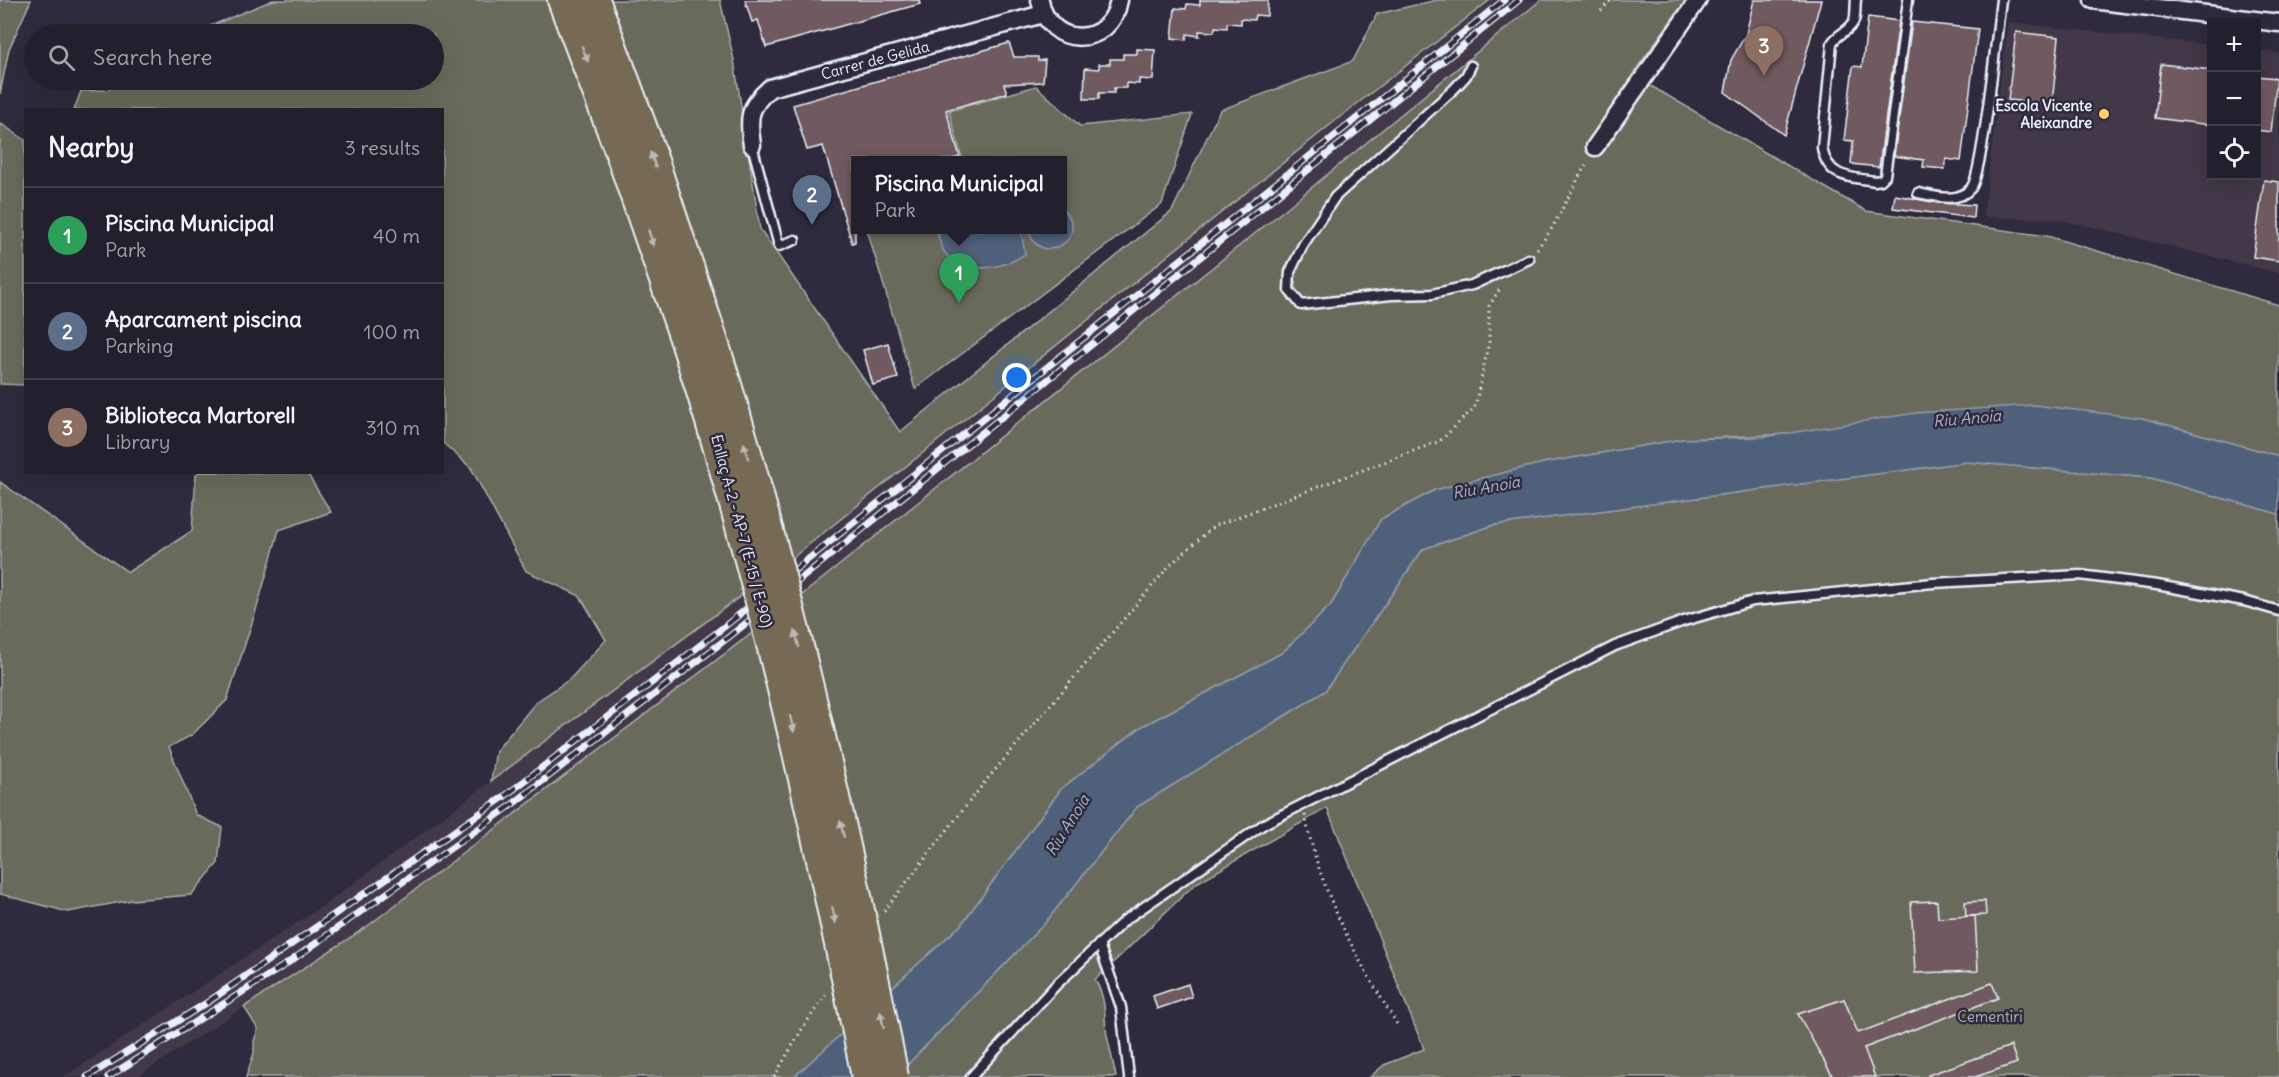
<!DOCTYPE html>
<meta charset="utf-8">
<style>
:root{--surface:#23202e;--page:#2b2836;--text:#f1f3f6;--muted:#a3a3aa;--line:#403e4a;--accent:#ffd166}
body{margin:0;font-family:Delius,sans-serif;background:var(--page);color:var(--text)}
.controls{position:absolute;right:18px;top:18px;display:grid;overflow:hidden;border-radius:0px;box-shadow:0 6px 24px #0002}
.controls button{width:54px;height:54px;display:grid;place-items:center;padding:0;border:0;border-bottom:2px solid var(--line);background:var(--surface);color:var(--text);font:30px sans-serif}
.you{position:absolute;left:1017px;top:378px;width:21px;height:21px;margin:-15px;border:4px solid #fff;border-radius:50%;background:#1a73e8;box-shadow:0 0 0 9px #1a73e833}
.badge{display:grid;place-items:center;width:39px;height:39px;border-radius:50%;background:var(--accent);color:#fff;font-size:20px;font-weight:700}
.pin{position:absolute;translate:-50% -50px;filter:drop-shadow(0 2px 3px #0008)}
.pin::after{content:'';position:absolute;top:32px;width:21px;height:18px;background:inherit;clip-path:polygon(0 0,100% 0,50% 100%)}
.popup{position:absolute;left:851px;top:156px;width:216px;height:78px;box-sizing:border-box;display:grid;place-content:center;border-radius:0px;background:var(--surface);filter:drop-shadow(0 2px 4px #0005);font-size:20px;white-space:nowrap;color:var(--muted)}
.popup b{font-size:22px;color:var(--text)}
.popup::after{content:'';position:absolute;left:50%;top:100%;margin-left:-12px;border:12px solid transparent;border-top-color:var(--surface)}
.list{margin:0;padding:0;list-style:none}
h2{display:flex;justify-content:space-between;align-items:center;height:78px;margin:0;padding:0 24px;font-size:26px}
h2 small{font-size:20px;font-weight:400;color:var(--muted)}
.list li{display:grid;grid-template-columns:39px 1fr auto;gap:18px;align-items:center;box-sizing:border-box;height:96px;padding:0 24px;border-top:2px solid var(--line)}
.list b{display:block;font-size:22px;white-space:nowrap}
.list p{margin:0;font-size:20px;white-space:nowrap;color:var(--muted)}
.list em{font-size:20px;font-style:normal;color:var(--muted)}
.icon{flex:none;width:33px;height:33px;fill:none;stroke:currentColor;stroke-width:2;stroke-linecap:round;stroke-linejoin:round}
.map{position:relative;flex:none;width:2279px;height:1077px;overflow:hidden}
.search{position:absolute;background:var(--surface);box-shadow:0 6px 24px #0002;left:24px;top:24px;width:420px;height:66px;display:flex;align-items:center;gap:15px;box-sizing:border-box;padding:0 21px;border-radius:33px;color:var(--muted);font-size:22px}
.panel{position:absolute;background:var(--surface);box-shadow:0 6px 24px #0002;left:24px;top:108px;width:420px;height:366px;border-radius:0px}
.map>svg:first-child{display:block}
.built{fill:#423847}
.green{fill:#6a6b5c;stroke:#a9aeaa;stroke-width:1.5}
.water{fill:#50617a;stroke:#8d9bac;stroke-width:1.5}
.building{fill:#6f5a5e;stroke:#e8f1f8;stroke-width:1.5}
.lines{fill:none;stroke-linecap:round;stroke-linejoin:round}
.lane-casing{stroke:#e8f1f8;stroke-width:13}
.street-casing{stroke:#e8f1f8;stroke-width:21}
.highway-casing{stroke:#e8f1f8;stroke-width:34}
.path{stroke:#e8f1f8;stroke-width:3;stroke-dasharray:1.5 4.5;stroke-linecap:butt}
.lane{stroke:#2f2a3d;stroke-width:8}
.street{stroke:#2f2a3d;stroke-width:16}
.highway{stroke:#766a55;stroke-width:30}
.rail-casing{stroke:#e8f1f8;stroke-width:7}
.rail{stroke:#2f2a3d;stroke-width:4.5;stroke-dasharray:14;stroke-linecap:butt}
.highway-bridge-casing{stroke:#e8f1f8;stroke-width:34;stroke-linecap:butt}
.highway-bridge{stroke:#766a55;stroke-width:30}
.oneway{fill:#babbb7}
.poi-dot{fill:#ffd166;stroke:#2f2a3d;stroke-width:2}
.labels{text-anchor:middle;dominant-baseline:central;stroke-width:5;stroke-linejoin:round;paint-order:stroke}
.street-label{font-size:15px;fill:#e8f1f8;stroke:#2f2a3d}
.poi-label{font-size:15px;font-weight:bold;fill:#e8f1f8;stroke:#2f2a3d;text-anchor:end}
.park-label{font-size:15px;fill:#afb5b2;stroke:#2f2a3d}
.water-label{font-size:16px;font-style:italic;fill:#abb7c6;stroke:#2f2a3d}
</style>
<div class="map">
<svg width="2279" height="1077" viewBox="0 0 2279 1077">
<rect width="100%" height="100%" fill="#2f2a3d"/>
<filter id="ink" filterUnits="userSpaceOnUse"><feTurbulence type="fractalNoise" baseFrequency=".0167" numOctaves="2"/><feDisplacementMap in="SourceGraphic" scale="12" xChannelSelector="R" yChannelSelector="G"/><feConvolveMatrix kernelMatrix="1 2 1 2 8 2 1 2 1" color-interpolation-filters="sRGB"/></filter>
<g filter="url(#ink)">
<g class="built">
<polygon points="1490,0 1541,0 1273,219 807,591 365,928 137,1077 64,1077 327,903 796,555 1335,121"/>
<polygon points="2008,22 2211,45 2212,176 2256,176 2257,50 2279,53 2279,273 2058,219 1983,217"/>
</g>
<g class="green">
<polygon points="0,0 31,0 9,49 0,94"/>
<polygon points="273,0 720,0 734,60 760,229 900,432 1172,211 1220,110 1353,61 1377,14 1437,0 1490,0 1335,121 796,555 491,781 496,751 536,702 570,679 606,640 580,596 526,571 471,468 443,443 442,110 74,110 81,91 108,90 118,80 434,80 434,34 191,34"/>
<polygon points="1541,0 1686,0 1632,75 1866,211 2047,236 2279,305 2279,456 2142,418 1683,439 1543,463 1435,490 1381,519 1331,605 1282,653 1141,727 1061,789 961,925 794,1077 246,1077 254,1053 254,1041 258,1029 244,1007 365,928 807,591 1273,219"/>
<polygon points="1036,86 1080,126 1192,114 1162,204 915,389 867,230 1062,230 1062,160 954,160 962,158 949,111"/>
<polygon points="0,123 25,140 25,385 0,384"/>
<path d="M 1967,462 L 2151,478 L 2279,514 L 2279,1077 L 1370,1077 L 1384,1065 L 1424,1049 L 1327,808 L 1195,884 L 1095,980 C 1106,999 1104,1009 1106,1030 C 1109,1046 1113,1061 1116,1077 L 893,1077 L 906,1066 L 1045,923 L 1137,807 L 1325,691 L 1423,549 L 1494,525 Z"/>
<polygon points="199,472 307,473 331,512 279,530 258,604 227,700 192,735 169,747 196,815 222,827 218,863 191,895 132,900 68,912 0,894 0,482 128,572 192,531 196,475"/>
</g>
<g class="water">
<path d="M 1063,210 C 1094,238 1037,270 1029,230 L 1062,230 Z"/>
<path d="M 938,230 L 1021,230 L 1025,254 C 995,274 940,278 938,230 Z"/>
<polygon points="2034,405 2142,418 2279,456 2279,514 2151,478 1967,462 1494,525 1423,549 1325,691 1137,807 1045,923 906,1066 893,1077 794,1077 961,925 1061,789 1141,727 1282,653 1331,605 1381,519 1435,490 1543,463 1683,439 1764,437 1915,413"/>
</g>
<g class="building">
<polygon points="745,0 919,0 920,4 766,47 758,20 752,22"/>
<polygon points="1200,0 1268,0 1267,16 1255,15 1254,20 1241,19 1241,24 1227,23 1227,28 1215,27 1214,32 1199,31 1199,36 1187,34 1186,40 1172,38 1175,8 1186,9 1187,4 1200,5"/>
<polygon points="1754,0 1821,0 1784,135 1725,92 1731,60 1746,34"/>
<polygon points="1868,17 1899,21 1879,167 1851,164 1853,141 1844,140 1853,66 1862,67"/>
<polygon points="1912,22 1978,29 1961,161 1946,159 1944,169 1923,167 1924,160 1894,156"/>
<polygon points="2016,32 2059,37 2052,104 2008,100"/>
<polygon points="1009,43 1014,57 1038,57 1038,61 1045,60 1043,82 1004,84 1007,93 946,110 960,157 947,160 855,160 855,242 852,243 823,146 807,150 793,105"/>
<polygon points="1137,49 1155,50 1153,80 1139,79 1139,84 1126,83 1126,88 1114,88 1114,93 1099,93 1099,99 1084,99 1085,68 1099,69 1099,64 1110,64 1110,59 1123,59 1123,54 1137,54"/>
<polygon points="2161,64 2211,70 2211,125 2155,118"/>
<polygon points="2256,76 2277,78 2271,132 2256,130"/>
<polygon points="2264,180 2279,182 2279,261 2253,257"/>
<polygon points="1895,195 1938,203 1974,205 1973,218 1893,208"/>
<polygon points="888,343 898,378 873,385 863,350"/>
<polygon points="1937,901 1938,918 1975,916 1978,971 1915,973 1911,902"/>
<polygon points="1985,901 1986,915 1966,916 1965,902"/>
<polygon points="1992,983 1998,998 1864,1048 1875,1077 1833,1077 1798,1014 1844,999 1858,1033"/>
<polygon points="1188,984 1192,997 1157,1009 1153,996"/>
<polygon points="2011,1046 2017,1063 1975,1077 1928,1077 1928,1075"/>
</g>
<g class="lines">
<g class="lane-casing">
<g id="lane">
<path d="M 1856,0 C 1855,6 1856,16 1854,21 C 1850,31 1837,34 1832,43 L 1822,148 C 1828,179 1850,177 1875,181 L 1881,180 L 1885,176 L 1908,0"/>
<polyline points="1471,66 1466,76 1454,89 1335,197 1303,245 1290,272 1289,290 1301,305 1391,295 1432,294 1472,285 1529,259"/>
<polyline points="752,145 779,246 795,240"/>
<path d="M 1918,193 C 1934,196 1958,204 1971,188 C 1983,174 1997,29 2001,0"/>
<polyline points="1099,944 1121,1007 1129,1077"/>
<polyline points="971,1077 1056,985 1125,920 1264,824 1615,646 1684,621 1753,601 1933,583 2080,575 2157,585 2244,601 2279,611"/>
</g>
</g>
<g class="street-casing">
<g id="street">
<path d="M 1040,0 C 1048,49 1111,49 1119,0"/>
<polyline points="2093,0 2279,23"/>
<path d="M 752,145 C 748,118 748,107 770,88 L 1043,14"/>
<polyline points="1595,147 1698,0"/>
</g>
</g>
<g class="highway-casing">
<g id="highway">
<polyline points="563,0 620,150 687,344"/>
<polyline points="594,0 646,140 711,336"/>
</g>
</g>
<g class="path">
<polyline points="1601,11 1611,0"/>
<polyline points="1537,249 1551,230 1587,162"/>
<path d="M 1305,815 C 1319,890 1357,960 1397,1024"/>
<polyline points="884,911 984,783 1170,565 1214,526 1440,441 1475,407 1489,342 1489,306 1501,287"/>
<polyline points="774,1077 804,1026 827,993"/>
</g>
<use href="#lane" class="lane"/>
<use href="#street" class="street"/>
<use href="#highway" class="highway"/>
<g class="rail-casing">
<g id="rail">
<polyline points="87,1077 208,1002 505,796 725,626 1504,0"/>
<polyline points="108,1077 285,965 509,807 730,636 1519,0"/>
</g>
</g>
<use href="#rail" class="rail"/>
<g class="highway-bridge-casing">
<g id="highway-bridge">
<path d="M 711,336 C 787,579 844,827 893,1077"/>
<path d="M 687,344 C 764,584 818,830 867,1077"/>
</g>
</g>
<use href="#highway-bridge" class="highway-bridge"/>
</g>
<defs><path id="oneway-solid" d="M-6-.8H1V-3.2L6.5 0L1 3.2V.8H-6Z" transform="scale(1.5)"/></defs>
<g class="oneway">
<use href="#oneway-solid" transform="translate(585 54) rotate(69)"/>
<use href="#oneway-solid" transform="translate(653 160) rotate(-109)"/>
<use href="#oneway-solid" transform="translate(651 238) rotate(71)"/>
<use href="#oneway-solid" transform="translate(746 451) rotate(-106)"/>
<use href="#oneway-solid" transform="translate(797 639) rotate(-104)"/>
<use href="#oneway-solid" transform="translate(792 724) rotate(76)"/>
<use href="#oneway-solid" transform="translate(842 829) rotate(-103)"/>
<use href="#oneway-solid" transform="translate(834 915) rotate(78)"/>
<use href="#oneway-solid" transform="translate(882 1020) rotate(-101)"/>
</g>
</g>
<circle class="poi-dot" cx="2104" cy="114" r="6"/>
<g class="labels">
<g class="street-label">
<text transform="translate(875 60) rotate(-15)">Carrer de Gelida</text>
<text transform="translate(742 531) rotate(75)">Enllaç A-2 - AP-7 (E-15 / E-90)</text>
</g>
<g class="poi-label">
<text x="2092" y="105">Escola Vicente<tspan x="2092" dy="17">Aleixandre</tspan></text>
</g>
<g class="park-label">
<text x="1990" y="1016">Cementiri</text>
</g>
<g class="water-label">
<text transform="translate(1967 418) rotate(-5)">Riu Anoia</text>
<text transform="translate(1486 487) rotate(-10)">Riu Anoia</text>
<text transform="translate(1067 825) rotate(-58)">Riu Anoia</text>
</g>
</g>
</svg>
<div class="controls">
<button>+</button>
<button>−</button>
<button><svg class="icon" aria-label="locate" viewBox="0 0 24 24"><circle cx="12" cy="12" r="6"/><path d="M12 2v4M12 18v4M2 12h4M18 12h4"/></svg></button>
</div>
<div class="you"></div>
<div class="pin badge" style="left:959px;top:303px;background:#2e9e5b">1</div>
<div class="popup"><b>Piscina Municipal</b>Park</div>
<div class="pin badge" style="left:812px;top:225px;background:#5c6f8a">2</div>
<div class="pin badge" style="left:1764px;top:76px;background:#8d6e63">3</div>
<div class="search"><svg class="icon" aria-label="search" viewBox="0 0 24 24"><circle cx="10" cy="10" r="6"/><path d="M15 15l6 6"/></svg>Search here</div>
<section class="panel">
<h2>Nearby<small>3 results</small></h2>
<ul class="list">
<li><span class="badge" style="background:#2e9e5b">1</span><div><b>Piscina Municipal</b><p>Park</p></div><em>40 m</em></li>
<li><span class="badge" style="background:#5c6f8a">2</span><div><b>Aparcament piscina</b><p>Parking</p></div><em>100 m</em></li>
<li><span class="badge" style="background:#8d6e63">3</span><div><b>Biblioteca Martorell</b><p>Library</p></div><em>310 m</em></li>
</ul>
</section>
</div>
